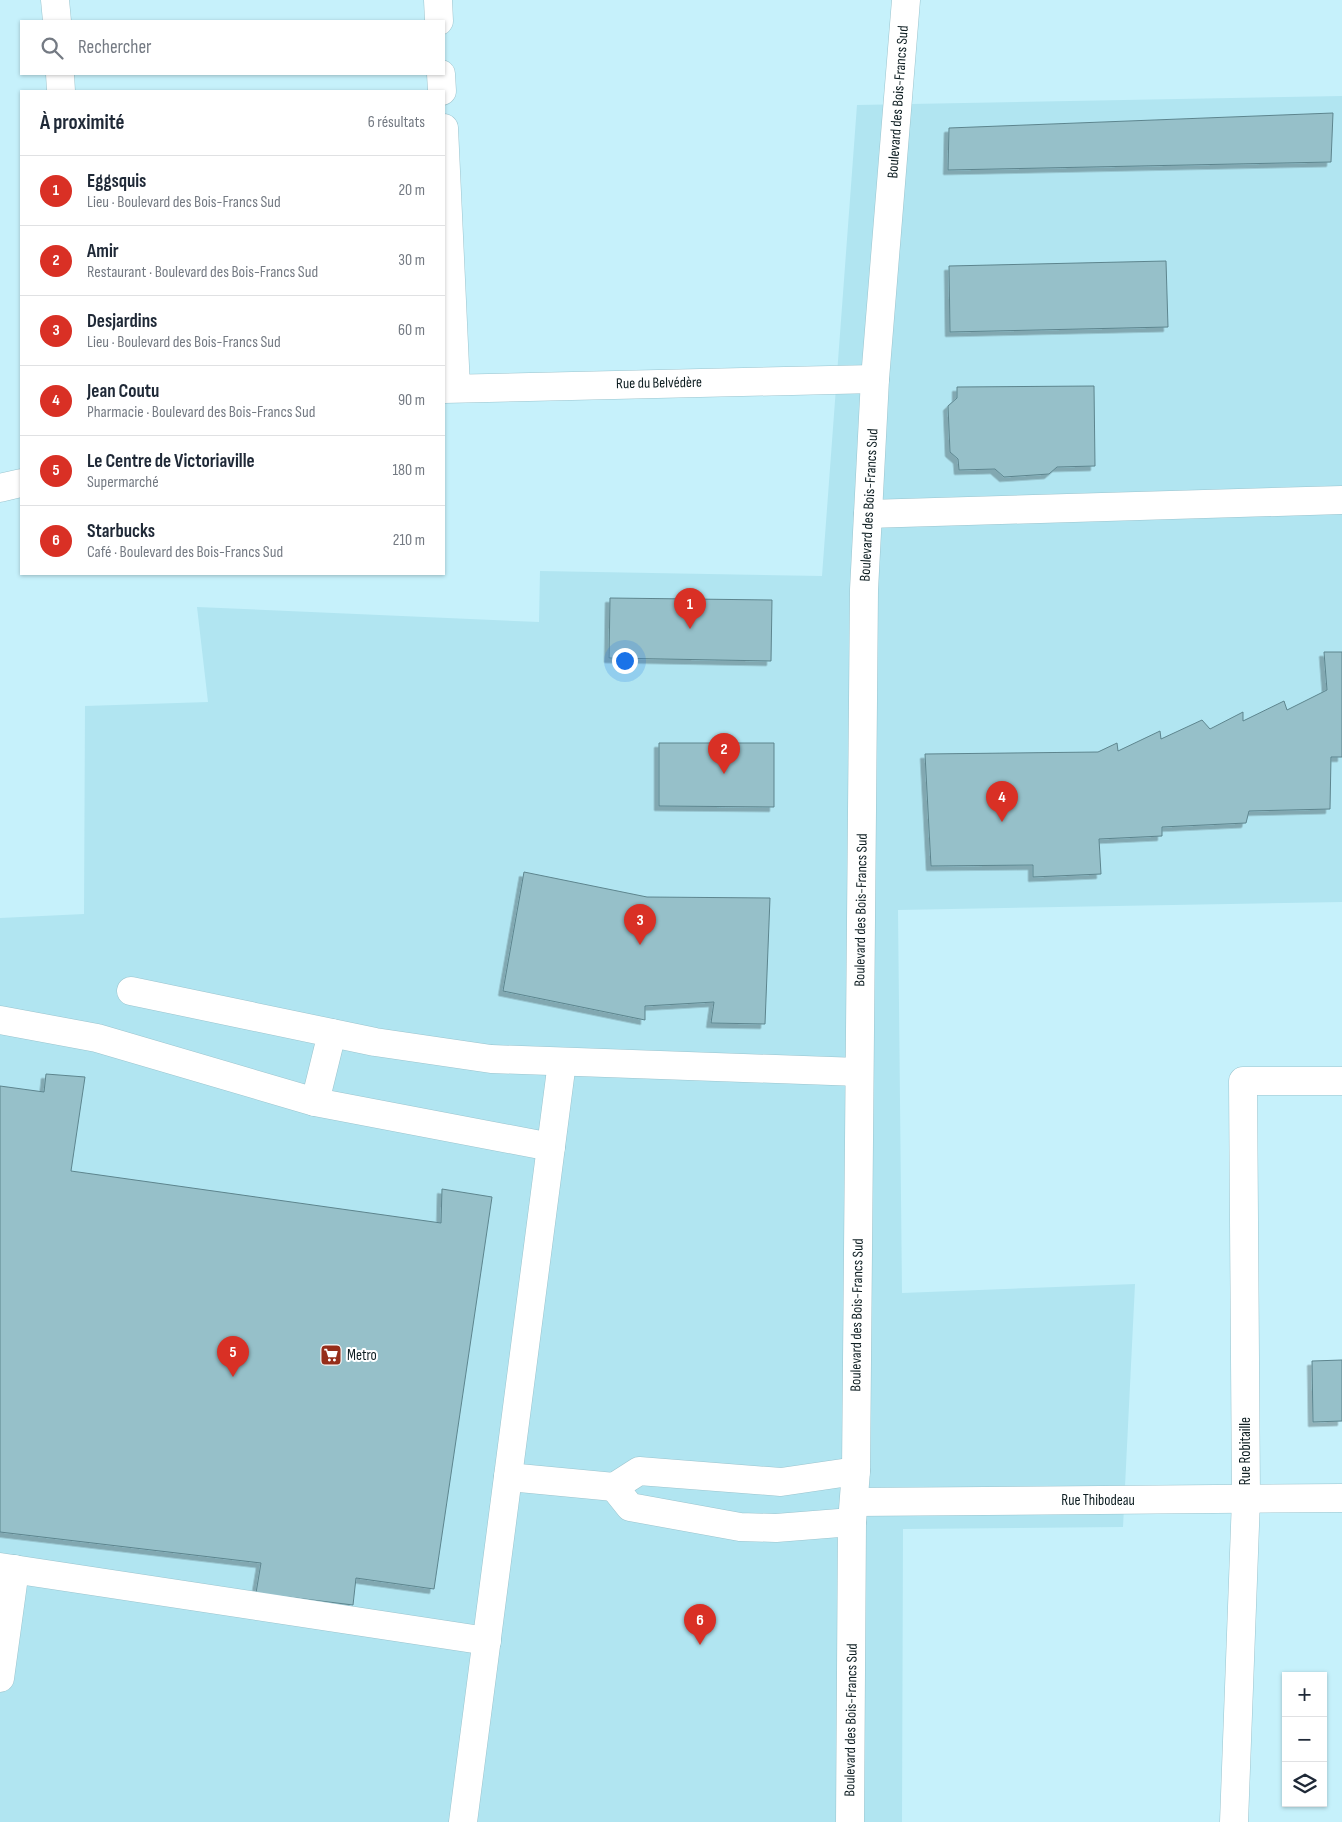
<!DOCTYPE html>
<html lang="fr">
<meta charset="utf-8">
<style>
:root{--surface:#fff;--page:#f6f6f7;--text:#1f2937;--muted:#747a83;--line:#e0e1e3;--accent:#d93025}
body{margin:0;font-family:"Sofia Sans Condensed",sans-serif;background:var(--page);color:var(--text)}
.controls{position:absolute;right:15px;bottom:15px;display:grid;overflow:hidden;border-radius:0px;box-shadow:0 1px 4px #0004}
.controls button{width:45px;height:45px;display:grid;place-items:center;padding:0;border:0;border-bottom:1px solid var(--line);background:var(--surface);color:var(--text);font:25px sans-serif}
.you{position:absolute;left:624px;top:660px;width:18px;height:18px;margin:-12px;border:4px solid #fff;border-radius:50%;background:#1a73e8;box-shadow:0 0 0 8px #1a73e833}
.badge{display:grid;place-items:center;width:32px;height:32px;border-radius:50%;background:var(--accent);color:#fff;font-size:16px;font-weight:700}
.pin{position:absolute;translate:-50% -41px;filter:drop-shadow(0 1px 2px #0008)}
.pin::after{content:'';position:absolute;top:26px;width:18px;height:15px;background:inherit;clip-path:polygon(0 0,100% 0,50% 100%)}
.list{margin:0;padding:0;list-style:none}
h2{display:flex;justify-content:space-between;align-items:center;height:65px;margin:0;padding:0 20px;font-size:21px}
h2 small{font-size:16px;font-weight:400;color:var(--muted)}
.list li{display:grid;grid-template-columns:32px 1fr auto;gap:15px;align-items:center;box-sizing:border-box;height:70px;padding:0 20px;border-top:1px solid var(--line)}
.list b{display:block;font-size:19px;white-space:nowrap}
.list p{margin:0;font-size:16px;white-space:nowrap;color:var(--muted)}
.list em{font-size:16px;font-style:normal;color:var(--muted)}
.icon{flex:none;width:28px;height:28px;fill:none;stroke:currentColor;stroke-width:2;stroke-linecap:round;stroke-linejoin:round}
.map{position:relative;flex:none;width:1342px;height:1822px;overflow:hidden}
.search{position:absolute;background:var(--surface);box-shadow:0 1px 4px #0004;left:20px;top:20px;width:425px;height:55px;display:flex;align-items:center;gap:12px;box-sizing:border-box;padding:0 18px;border-radius:0px;color:var(--muted);font-size:19px}
.panel{position:absolute;background:var(--surface);box-shadow:0 1px 4px #0004;left:20px;top:90px;width:425px;height:485px;border-radius:0px}
.map>svg:first-child{display:block}
.built{fill:#b1e5f1}
.building{fill:#96c0c9;stroke:#5d858e;filter:url(#shadow)}
.lines{fill:none;stroke-linecap:round;stroke-linejoin:round}
.minor-casing{stroke:#9bc4ce;stroke-width:29}
.minor{stroke:#fff;stroke-width:28}
.labels{text-anchor:middle;dominant-baseline:central;stroke-width:4;stroke-linejoin:round;paint-order:stroke}
.street-label{font-size:15px;fill:#0d1d21;stroke:#fff}
.poi-label{font-size:15px;fill:#0d1d21;stroke:#fff;text-anchor:start}
</style>
<div class="map">
<svg width="1342" height="1822" viewBox="0 0 1342 1822">
<defs>
<filter id="shadow"><feDropShadow dx="-4.5" dy="4.5" stdDeviation="0" flood-color="#0004"/></filter>
</defs>
<rect width="100%" height="100%" fill="#c6f1fb"/>
<polygon class="built" points="1342,96 1342,902 898,910 902,1293 1135,1284 1123,1527 903,1529 902,1822 0,1822 0,918 84,914 85,706 208,702 197,607 539,622 540,571 822,576 857,105"/>
<g class="building">
<polygon points="1333,113 1331,162 948,170 949,128"/>
<polygon points="1166,261 1168,327 950,332 949,266"/>
<polygon points="1094,386 1095,466 1057,467 1049,474 1004,477 995,469 959,470 958,459 950,452 948,406 957,398 957,387"/>
<polygon points="610,598 772,600 771,661 609,658"/>
<polygon points="1324,652 1342,652 1342,757 1331,757 1330,809 1249,811 1246,823 1162,827 1162,836 1099,839 1101,874 1033,877 1033,865 931,866 925,754 1098,752 1117,743 1118,751 1160,731 1161,739 1202,720 1210,729 1243,712 1243,721 1284,701 1287,710 1327,690"/>
<polygon points="659,743 774,743 774,807 659,806"/>
<polygon points="524,872 647,897 770,898 765,1024 711,1023 714,1002 645,1006 645,1020 503,991"/>
<polygon points="46,1074 85,1077 71,1171 441,1223 442,1189 492,1197 434,1589 356,1578 353,1605 256,1593 261,1563 0,1532 0,1086 44,1092"/>
<polygon points="1342,1360 1342,1421 1313,1422 1312,1361"/>
</g>
<g class="lines">
<g class="minor-casing">
<g id="minor">
<polyline points="55,0 57,21"/>
<polyline points="438,0 439,21"/>
<polyline points="60,74 61,91"/>
<polyline points="441,74 442,91"/>
<polyline points="444,128 456,388"/>
<polyline points="444,389 875,379"/>
<polyline points="0,488 21,483"/>
<polyline points="868,514 1342,500"/>
<polyline points="131,991 375,1042 491,1059 859,1072"/>
<polyline points="0,1020 97,1038 315,1102 551,1147"/>
<polyline points="315,1102 332,1033"/>
<polyline points="508,1477 614,1487"/>
<polyline points="855,1502 1342,1498"/>
<polyline points="852,1522 776,1528 740,1527 630,1507 614,1487 639,1471 781,1482 856,1471"/>
<polyline points="0,1567 487,1641"/>
<polyline points="0,1678 15,1569"/>
<polyline points="463,1822 562,1062"/>
<polyline points="850,1822 852,1522 856,1471 864,590 875,379 906,0"/>
<polyline points="1234,1822 1246,1499 1243,1081 1342,1081"/>
</g>
</g>
<use href="#minor" class="minor"/>
</g>
<defs>
<g id="supermarket-square" transform="scale(1.125)"><rect x="-9" y="-9" width="18" height="18" rx="4" fill="#962d19" stroke="#fff"/><path d="M-6-5.5h2.5l.6 2H6L4.5 2H-2.5L-4.4-4H-6ZM-1.5 3.2a1.3 1.3 0 1 0 .1 0ZM3 3.2a1.3 1.3 0 1 0 .1 0Z" fill="#fff"/></g>
</defs>
<g fill-rule="evenodd">
<use href="#supermarket-square" x="331" y="1355"/>
</g>
<g class="labels">
<g class="street-label">
<text transform="translate(898 102) rotate(-86)">Boulevard des Bois-Francs Sud</text>
<text transform="translate(659 383) rotate(-1)">Rue du Belvédère</text>
<text transform="translate(869 505) rotate(-87)">Boulevard des Bois-Francs Sud</text>
<text transform="translate(861 910) rotate(-89)">Boulevard des Bois-Francs Sud</text>
<text transform="translate(857 1315) rotate(-89)">Boulevard des Bois-Francs Sud</text>
<text transform="translate(1245 1451) rotate(-90)">Rue Robitaille</text>
<text x="1098" y="1500">Rue Thibodeau</text>
<text transform="translate(851 1720) rotate(-89)">Boulevard des Bois-Francs Sud</text>
</g>
<g class="poi-label">
<text x="347" y="1355">Metro</text>
</g>
</g>
</svg>
<div class="controls">
<button>+</button>
<button>−</button>
<button><svg class="icon" aria-label="layers" viewBox="0 0 24 24"><path d="M12 4l9 5-9 5-9-5zM3 14l9 5 9-5"/></svg></button>
</div>
<div class="you"></div>
<div class="pin badge" style="left:690px;top:629px">1</div>
<div class="pin badge" style="left:724px;top:774px">2</div>
<div class="pin badge" style="left:640px;top:945px">3</div>
<div class="pin badge" style="left:1002px;top:822px">4</div>
<div class="pin badge" style="left:233px;top:1377px">5</div>
<div class="pin badge" style="left:700px;top:1645px">6</div>
<div class="search"><svg class="icon" aria-label="search" viewBox="0 0 24 24"><circle cx="10" cy="10" r="6"/><path d="M15 15l6 6"/></svg>Rechercher</div>
<section class="panel">
<h2>À proximité<small>6 résultats</small></h2>
<ul class="list">
<li><span class="badge">1</span><div><b>Eggsquis</b><p>Lieu · Boulevard des Bois-Francs Sud</p></div><em>20 m</em></li>
<li><span class="badge">2</span><div><b>Amir</b><p>Restaurant · Boulevard des Bois-Francs Sud</p></div><em>30 m</em></li>
<li><span class="badge">3</span><div><b>Desjardins</b><p>Lieu · Boulevard des Bois-Francs Sud</p></div><em>60 m</em></li>
<li><span class="badge">4</span><div><b>Jean Coutu</b><p>Pharmacie · Boulevard des Bois-Francs Sud</p></div><em>90 m</em></li>
<li><span class="badge">5</span><div><b>Le Centre de Victoriaville</b><p>Supermarché</p></div><em>180 m</em></li>
<li><span class="badge">6</span><div><b>Starbucks</b><p>Café · Boulevard des Bois-Francs Sud</p></div><em>210 m</em></li>
</ul>
</section>
</div>
